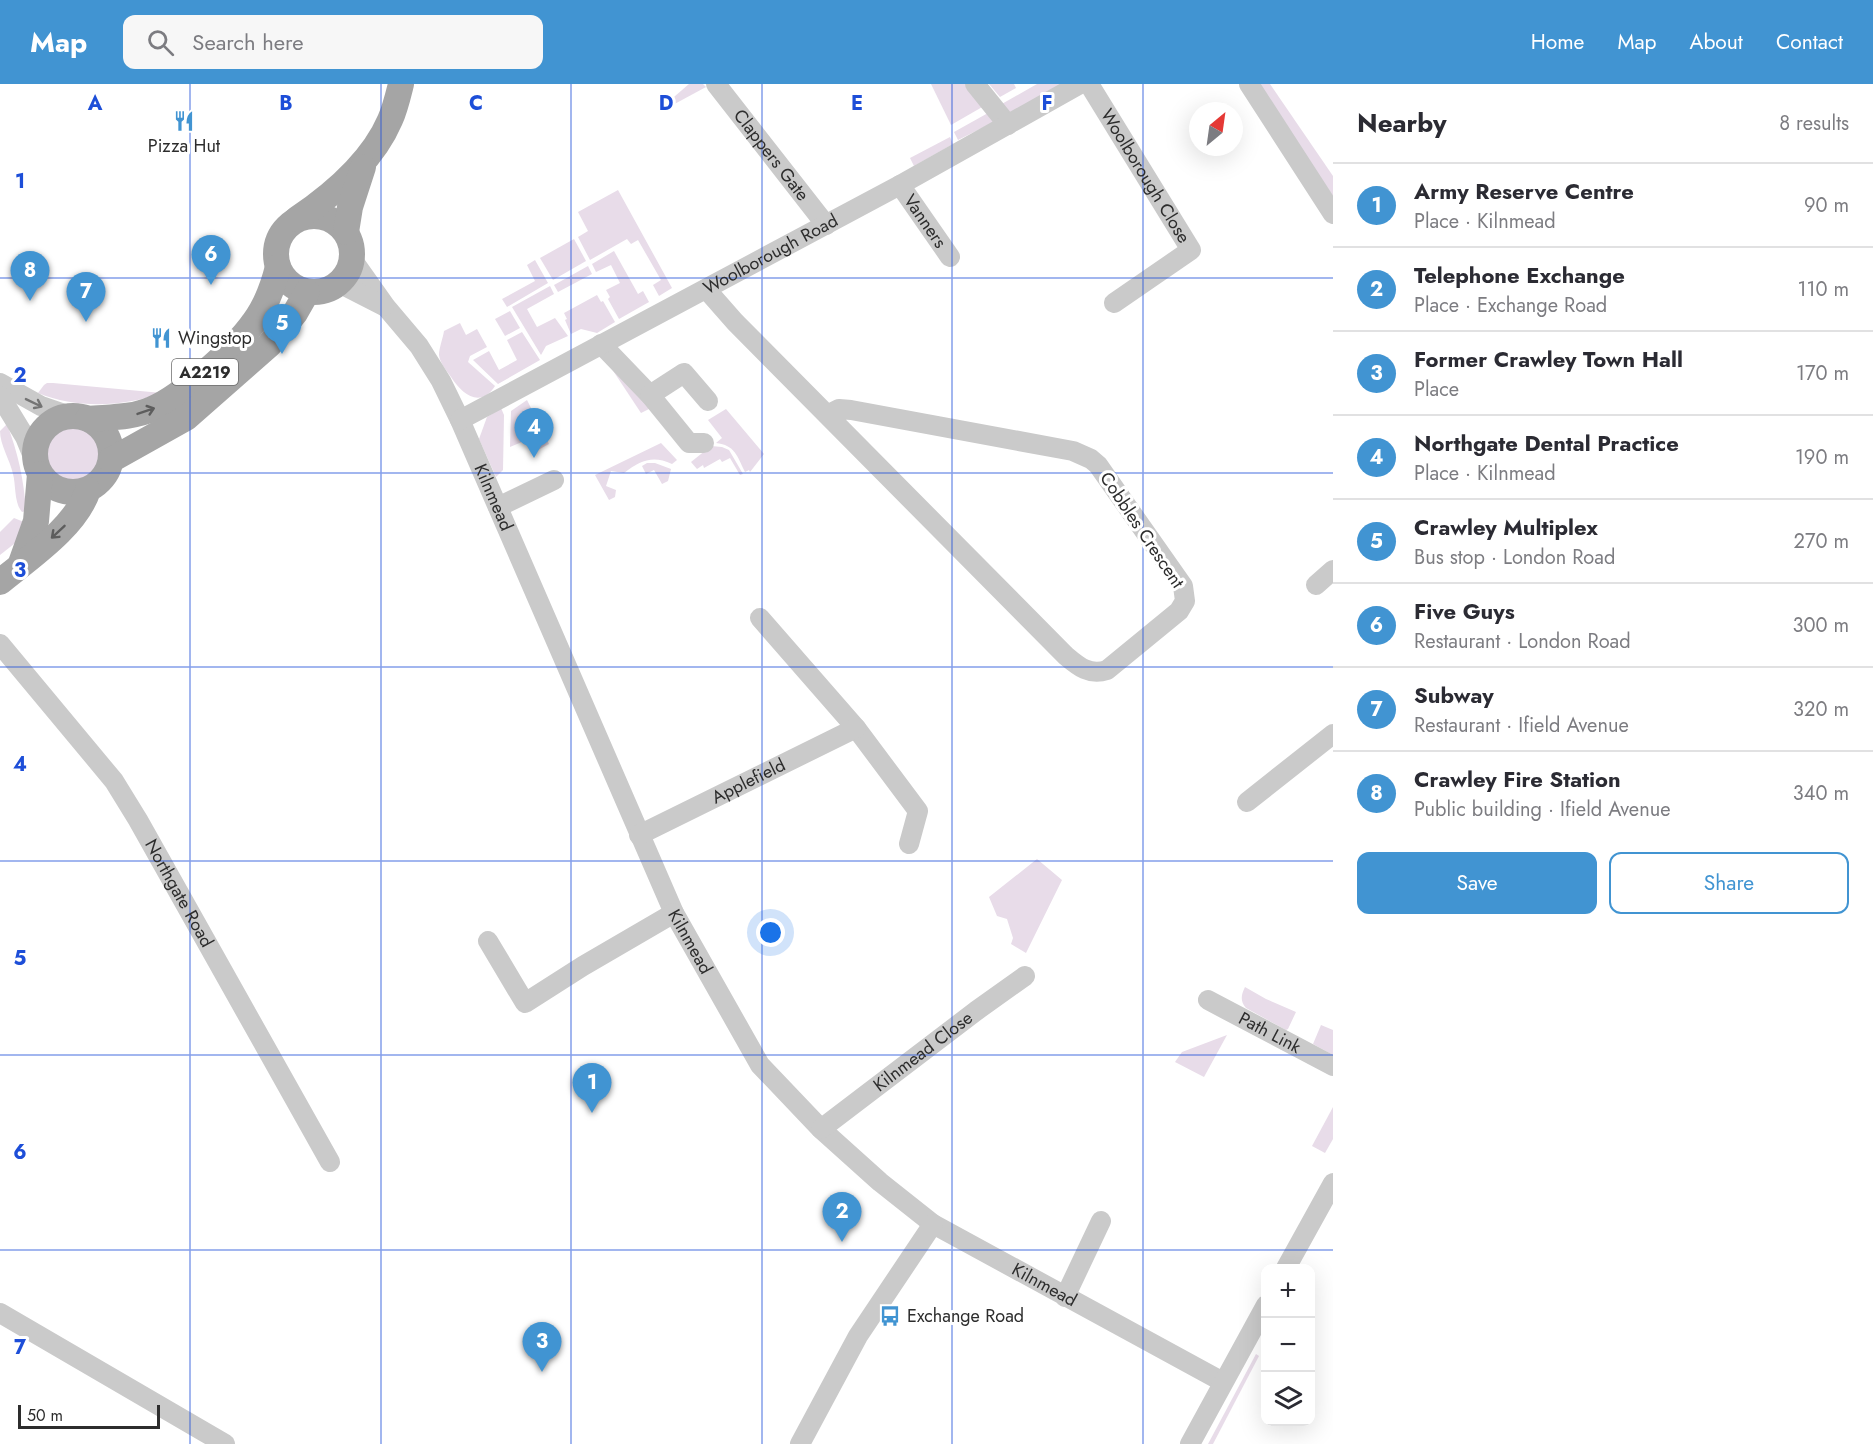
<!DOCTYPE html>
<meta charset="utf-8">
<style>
:root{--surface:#fff;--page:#f7f7f7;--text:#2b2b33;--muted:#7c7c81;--line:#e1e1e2;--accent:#4194d2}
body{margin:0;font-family:Jost,sans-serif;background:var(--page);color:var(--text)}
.controls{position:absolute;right:18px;bottom:18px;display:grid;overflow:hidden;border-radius:12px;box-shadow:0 6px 24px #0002}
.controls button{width:54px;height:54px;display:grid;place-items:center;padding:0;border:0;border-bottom:2px solid var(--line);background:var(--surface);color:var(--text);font:30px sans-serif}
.compass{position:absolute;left:1189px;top:18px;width:54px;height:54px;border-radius:50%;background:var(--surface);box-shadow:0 6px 24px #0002;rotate:29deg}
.scale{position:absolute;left:18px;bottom:15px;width:142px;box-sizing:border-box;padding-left:6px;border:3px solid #2d2d2d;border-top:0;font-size:16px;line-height:21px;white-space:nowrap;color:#2d2d2d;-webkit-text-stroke:4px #fff;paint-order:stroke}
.you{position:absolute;left:771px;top:849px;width:21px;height:21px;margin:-15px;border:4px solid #fff;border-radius:50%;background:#1a73e8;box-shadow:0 0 0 9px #1a73e833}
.badge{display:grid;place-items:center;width:39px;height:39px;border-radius:50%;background:var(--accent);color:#fff;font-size:20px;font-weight:700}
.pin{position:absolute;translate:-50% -50px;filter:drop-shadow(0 2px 3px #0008)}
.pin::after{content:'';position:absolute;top:32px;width:21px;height:18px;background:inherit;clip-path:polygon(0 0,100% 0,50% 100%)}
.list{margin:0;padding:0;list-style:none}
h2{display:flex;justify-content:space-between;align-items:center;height:78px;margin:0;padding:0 24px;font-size:26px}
h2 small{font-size:20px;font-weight:400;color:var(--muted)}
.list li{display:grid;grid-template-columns:39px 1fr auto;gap:18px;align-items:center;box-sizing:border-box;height:84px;padding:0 24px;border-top:2px solid var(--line)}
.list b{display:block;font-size:22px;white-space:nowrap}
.list p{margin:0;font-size:20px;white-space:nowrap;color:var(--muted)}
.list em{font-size:20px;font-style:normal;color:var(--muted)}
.actions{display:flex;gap:12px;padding:18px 24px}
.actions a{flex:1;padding:14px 0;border:2px solid var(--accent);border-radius:12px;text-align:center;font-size:21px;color:var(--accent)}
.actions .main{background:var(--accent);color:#fff}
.icon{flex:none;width:33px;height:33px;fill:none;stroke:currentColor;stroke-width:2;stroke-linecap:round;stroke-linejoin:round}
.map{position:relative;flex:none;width:1333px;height:1360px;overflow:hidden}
header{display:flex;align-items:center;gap:36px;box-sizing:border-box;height:84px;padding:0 30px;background:var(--accent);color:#fff}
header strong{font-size:28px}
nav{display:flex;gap:33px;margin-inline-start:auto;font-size:21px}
.search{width:420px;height:54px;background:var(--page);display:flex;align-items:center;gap:15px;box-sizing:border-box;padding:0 21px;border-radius:12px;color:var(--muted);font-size:22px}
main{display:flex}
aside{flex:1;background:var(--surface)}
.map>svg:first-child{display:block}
.green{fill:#e8dce9}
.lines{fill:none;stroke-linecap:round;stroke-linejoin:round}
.minor{stroke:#cacaca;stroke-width:20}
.major{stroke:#a5a5a5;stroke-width:26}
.oneway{stroke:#747474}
.oneway2{stroke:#5d5d5d}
.grid{fill:none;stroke:#1d4ed8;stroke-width:1.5;stroke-opacity:0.55}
.labels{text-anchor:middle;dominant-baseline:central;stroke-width:6;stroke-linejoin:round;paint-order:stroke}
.shield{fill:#fff;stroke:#6c6c6c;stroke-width:1.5}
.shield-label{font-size:16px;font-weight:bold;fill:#2d2d2d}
.poi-label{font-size:18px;fill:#2d2d2d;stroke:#fff;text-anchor:start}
.street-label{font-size:18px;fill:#2d2d2d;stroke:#fff}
.grid-label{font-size:20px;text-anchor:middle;font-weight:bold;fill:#1d4ed8;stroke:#fff;stroke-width:6;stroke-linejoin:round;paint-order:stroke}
</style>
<header>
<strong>Map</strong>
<div class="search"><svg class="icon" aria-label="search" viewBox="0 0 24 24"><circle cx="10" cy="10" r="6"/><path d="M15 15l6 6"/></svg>Search here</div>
<nav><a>Home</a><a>Map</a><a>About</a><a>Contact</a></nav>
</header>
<main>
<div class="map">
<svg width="1333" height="1360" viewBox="0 0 1333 1360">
<rect width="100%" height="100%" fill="#fff"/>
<g class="green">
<polygon points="689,0 703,0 706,3 669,23 667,19"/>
<polygon points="931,0 966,0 984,22 951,41"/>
<polygon points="989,0 1014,0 1016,4 1000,13"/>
<polygon points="1037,0 1065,0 1011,28 1006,28 1000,21"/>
<polygon points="1258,0 1270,0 1333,92 1333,112 1285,44"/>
<polygon points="988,29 994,38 958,56 954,48"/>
<polygon points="950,53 953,60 914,82 910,74"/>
<polygon points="618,106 672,204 659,212 653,201 661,196 638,156 631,160 627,155 590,176 578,153 588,147 578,128"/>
<polygon points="574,155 586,177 553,196 540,174"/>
<polygon points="614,167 638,210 643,207 649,218 619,235 608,215 610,213 606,206 620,199 611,181 596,188 592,180"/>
<polygon points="535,176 548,199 507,223 502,215 535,197 527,181"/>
<polygon points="588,182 592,190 558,208 554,201"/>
<polygon points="550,202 554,210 527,225 537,243 555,234 568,252 546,262 541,271 512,223"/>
<polygon points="597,211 601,218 603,217 615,238 597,249 581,245 571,250 565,236 567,235 564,229"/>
<polygon points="510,227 520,244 505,252 495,235"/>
<path d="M 460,239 L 466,251 L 477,245 L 487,263 L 470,272 L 468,278 L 495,302 C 480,325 462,310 451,293 C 446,286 440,279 439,271 C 439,264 443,254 444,247 Z"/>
<polygon points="522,248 540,276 498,300 473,276 489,267 499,286 517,276 507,256"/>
<polygon points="604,273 653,323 641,329"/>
<path d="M 47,299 L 53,299 L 162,309 C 123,323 77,325 38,309 L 44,301 Z"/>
<polygon points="527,316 549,360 538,366 529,355 510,363 511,327"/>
<polygon points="501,324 504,331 503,386 496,393 479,355 487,333"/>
<path d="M 726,325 L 764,370 L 750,388 L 749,386 L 745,388 C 737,372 735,361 716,359 L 722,354 L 708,336 Z"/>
<circle cx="73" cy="369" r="29"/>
<path d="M 7,340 C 18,369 24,396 26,427 L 22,428 C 14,419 16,401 13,390 C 10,376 0,361 0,347 Z"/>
<path d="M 661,359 L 677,376 L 672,380 C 653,371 641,376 624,389 L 611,387 L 606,402 L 616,406 L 615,413 L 609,416 L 595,391 Z"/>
<polygon points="711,362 722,363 729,366 743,390 740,391 730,374 722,378 720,375 704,384 703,381 697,385 691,378"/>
<polygon points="647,379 655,379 671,385 668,397 662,400 654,386 646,390 642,382"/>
<polygon points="14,434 24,438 19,456 0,471 0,448"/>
<polygon points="1037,775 1062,796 1026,869 1011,860 1013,854 1007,835 997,832 989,813"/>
<path d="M 1245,903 L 1266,915 L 1296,928 L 1288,945 L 1286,946 L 1246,924 C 1240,917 1241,911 1245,903 Z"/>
<polygon points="1321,941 1333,946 1333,971 1313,960"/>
<polygon points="1227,951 1204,993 1175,978 1182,968"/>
<polygon points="1333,1023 1333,1055 1325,1069 1312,1062"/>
<polygon points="1256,1270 1259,1272 1213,1360 1208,1360"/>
</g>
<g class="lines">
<g class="minor">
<path id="s1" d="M 716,0 L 826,141"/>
<polyline points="975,0 1008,41"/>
<path id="s2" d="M 1089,0 L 1191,166 L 1114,219"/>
<polyline points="1249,0 1333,130"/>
<path id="s3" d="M 900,101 L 950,173"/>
<path id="s4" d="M 352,175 L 386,223 L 419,262 L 441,297 L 460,336 L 674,829 L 760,981 L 821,1045 L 880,1098 L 933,1140 L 1223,1298"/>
<polyline points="339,199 384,222"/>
<path d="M 706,205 L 735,238 L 1065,571 C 1078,582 1089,592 1107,586 L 1179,527 L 1185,517 L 1183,502 L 1098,381 L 1091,375 L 1073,367 L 851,326 L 839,325 L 829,330"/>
<polyline points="601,260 650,311 689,359 704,359"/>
<polyline points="0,299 41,322 70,332"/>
<polyline points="650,311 684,289 708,317"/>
<polyline points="0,312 25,353 34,375"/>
<path id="s5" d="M 460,336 L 900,101 L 1080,0"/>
<polyline points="498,423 554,396"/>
<polyline points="1316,501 1333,486"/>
<polyline points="760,534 856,644 918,727 909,760"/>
<path id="s6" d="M 0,560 L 114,697 L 138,736 L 330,1078"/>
<polyline points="1247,718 1333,650"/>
<path id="s7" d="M 639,751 L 856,644"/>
<polyline points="488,857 525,919 583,882 674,829"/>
<path id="s8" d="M 1208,916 L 1333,982"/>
<path id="s9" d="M 821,1045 L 976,927 L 1025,892"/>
<polyline points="1286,1184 1333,1099"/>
<polyline points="1065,1213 1101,1137"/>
<polyline points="0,1229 225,1360"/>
<polyline points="800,1360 858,1252 933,1140"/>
<polyline points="1190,1360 1266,1221"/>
</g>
<g class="major">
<circle cx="314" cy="170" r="38"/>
<path d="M 297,135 C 334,110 372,78 390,36 C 395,25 398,12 401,0"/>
<polyline points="346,148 350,123 363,83"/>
<circle cx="73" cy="370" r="38"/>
<path d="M 88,335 C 109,333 132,334 152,325 C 180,314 236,264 254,238 C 266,222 273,203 278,183"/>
<polyline points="111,376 186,334 269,261 295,229 307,208"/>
<polyline points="21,479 36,437 40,390"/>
<path d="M 0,498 C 29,474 76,443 88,406"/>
</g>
</g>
<defs><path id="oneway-shaft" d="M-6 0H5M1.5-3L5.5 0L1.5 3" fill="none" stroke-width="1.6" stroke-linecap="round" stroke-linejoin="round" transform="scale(1.5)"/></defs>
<use class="oneway" href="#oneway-shaft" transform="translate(34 319) rotate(26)"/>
<g class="oneway2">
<use href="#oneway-shaft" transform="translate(146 327) rotate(-19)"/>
<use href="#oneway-shaft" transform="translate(58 448) rotate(137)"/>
</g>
<path class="grid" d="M 190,0 L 190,1360M 381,0 L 381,1360M 571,0 L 571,1360M 762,0 L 762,1360M 952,0 L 952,1360M 1143,0 L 1143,1360M 0,194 L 1333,194M 0,389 L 1333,389M 0,583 L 1333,583M 0,777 L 1333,777M 0,971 L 1333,971M 0,1166 L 1333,1166"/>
<defs>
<g id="restaurant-bare" transform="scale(1.62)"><path d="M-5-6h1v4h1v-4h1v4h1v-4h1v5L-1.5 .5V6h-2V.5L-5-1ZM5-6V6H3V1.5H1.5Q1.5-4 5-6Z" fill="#4194d2" stroke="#fff" stroke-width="2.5" paint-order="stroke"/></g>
<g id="bus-bare" transform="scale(1.62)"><path d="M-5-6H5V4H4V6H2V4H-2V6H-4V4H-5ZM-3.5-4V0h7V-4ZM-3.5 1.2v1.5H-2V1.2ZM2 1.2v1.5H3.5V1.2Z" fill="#4194d2" stroke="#fff" stroke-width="2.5" paint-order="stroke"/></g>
</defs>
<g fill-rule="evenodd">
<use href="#restaurant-bare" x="184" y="37"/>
<use href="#restaurant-bare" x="161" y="254"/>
<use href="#bus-bare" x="890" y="1232"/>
</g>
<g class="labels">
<rect class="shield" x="172" y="275" width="66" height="26" rx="4.5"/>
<g class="shield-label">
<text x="205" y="288">A2219</text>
</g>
<g class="poi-label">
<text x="184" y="62" text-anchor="middle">Pizza Hut</text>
<text x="178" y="254">Wingstop</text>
<text x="907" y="1232">Exchange Road</text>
</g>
<g class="street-label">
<text stroke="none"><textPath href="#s1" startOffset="90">Clappers Gate</textPath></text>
<text stroke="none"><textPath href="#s2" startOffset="108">Woolborough Close</textPath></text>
<text stroke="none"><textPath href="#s3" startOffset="44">Vanners</textPath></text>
<text stroke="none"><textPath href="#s5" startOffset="352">Woolborough Road</textPath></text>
<text stroke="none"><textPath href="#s4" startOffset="279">Kilnmead</textPath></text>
<text transform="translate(1142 446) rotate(56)">Cobbles Crescent</text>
<text stroke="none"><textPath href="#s7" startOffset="122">Applefield</textPath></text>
<text stroke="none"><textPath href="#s6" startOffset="308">Northgate Road</textPath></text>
<text stroke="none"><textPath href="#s4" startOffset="765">Kilnmead</textPath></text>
<text stroke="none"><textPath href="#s8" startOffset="70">Path Link</textPath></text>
<text stroke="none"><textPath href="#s9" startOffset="128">Kilnmead Close</textPath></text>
<text stroke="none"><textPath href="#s4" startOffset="1269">Kilnmead</textPath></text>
</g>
</g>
<g class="grid-label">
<text x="95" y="26">A</text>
<text x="286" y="26">B</text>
<text x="476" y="26">C</text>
<text x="666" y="26">D</text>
<text x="857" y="26">E</text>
<text x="1047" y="26">F</text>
<text x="20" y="104">1</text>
<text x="20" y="298">2</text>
<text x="20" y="493">3</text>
<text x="20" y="687">4</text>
<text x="20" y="881">5</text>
<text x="20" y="1075">6</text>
<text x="20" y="1270">7</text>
</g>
</svg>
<div class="controls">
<button>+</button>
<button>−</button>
<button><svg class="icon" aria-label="layers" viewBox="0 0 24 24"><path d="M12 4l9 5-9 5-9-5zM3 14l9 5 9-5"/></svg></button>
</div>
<svg class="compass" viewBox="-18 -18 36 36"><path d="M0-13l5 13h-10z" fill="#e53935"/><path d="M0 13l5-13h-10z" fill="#7c7c81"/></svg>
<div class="scale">50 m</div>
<div class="you"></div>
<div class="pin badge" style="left:592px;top:1029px">1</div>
<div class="pin badge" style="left:842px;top:1158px">2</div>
<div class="pin badge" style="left:542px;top:1288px">3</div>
<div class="pin badge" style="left:534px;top:374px">4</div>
<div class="pin badge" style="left:282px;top:270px">5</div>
<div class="pin badge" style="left:211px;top:201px">6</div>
<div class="pin badge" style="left:86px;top:238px">7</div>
<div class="pin badge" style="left:30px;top:217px">8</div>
</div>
<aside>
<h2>Nearby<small>8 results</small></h2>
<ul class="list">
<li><span class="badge">1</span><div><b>Army Reserve Centre</b><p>Place · Kilnmead</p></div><em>90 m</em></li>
<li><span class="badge">2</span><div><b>Telephone Exchange</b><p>Place · Exchange Road</p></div><em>110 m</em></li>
<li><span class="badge">3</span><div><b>Former Crawley Town Hall</b><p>Place</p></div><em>170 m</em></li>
<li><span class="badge">4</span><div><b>Northgate Dental Practice</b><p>Place · Kilnmead</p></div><em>190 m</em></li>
<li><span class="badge">5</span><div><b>Crawley Multiplex</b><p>Bus stop · London Road</p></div><em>270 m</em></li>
<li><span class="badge">6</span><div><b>Five Guys</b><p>Restaurant · London Road</p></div><em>300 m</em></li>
<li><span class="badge">7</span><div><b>Subway</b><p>Restaurant · Ifield Avenue</p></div><em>320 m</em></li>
<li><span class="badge">8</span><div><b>Crawley Fire Station</b><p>Public building · Ifield Avenue</p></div><em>340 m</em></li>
</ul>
<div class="actions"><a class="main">Save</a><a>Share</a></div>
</aside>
</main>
